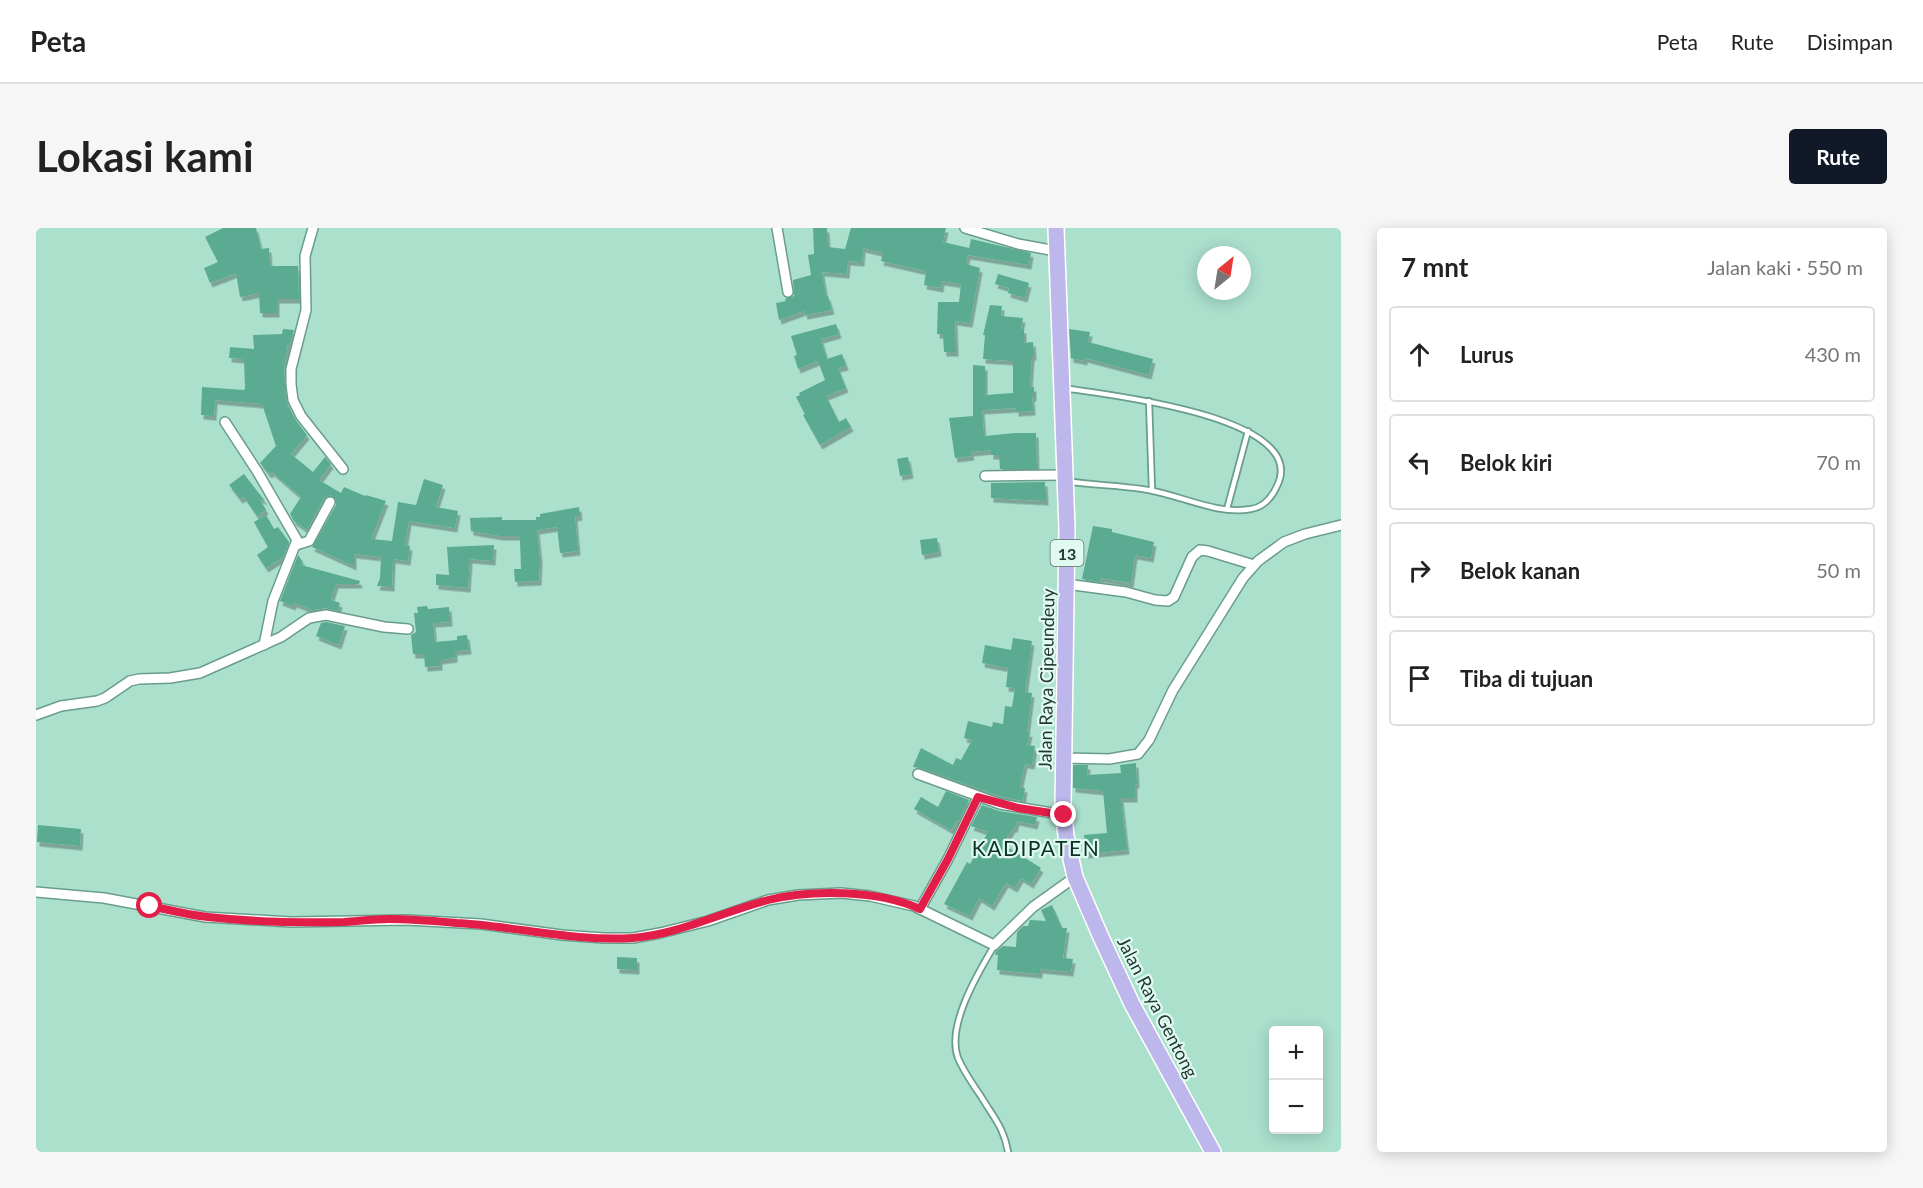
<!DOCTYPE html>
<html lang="id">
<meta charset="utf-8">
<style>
:root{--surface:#fff;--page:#f6f6f6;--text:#222;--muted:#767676;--line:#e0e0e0;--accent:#111827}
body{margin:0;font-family:Lato,sans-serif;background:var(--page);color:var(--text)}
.controls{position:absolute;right:18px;bottom:18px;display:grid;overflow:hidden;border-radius:6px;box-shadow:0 3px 15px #0003}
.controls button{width:54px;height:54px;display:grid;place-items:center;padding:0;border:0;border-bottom:2px solid var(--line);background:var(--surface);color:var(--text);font:30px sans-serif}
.compass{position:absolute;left:1161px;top:18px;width:54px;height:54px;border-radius:50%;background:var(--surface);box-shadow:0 3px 15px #0003;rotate:30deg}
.stop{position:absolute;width:18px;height:18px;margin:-14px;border:4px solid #e11d48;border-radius:50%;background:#fff}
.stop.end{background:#e11d48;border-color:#fff;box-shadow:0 2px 6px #0008}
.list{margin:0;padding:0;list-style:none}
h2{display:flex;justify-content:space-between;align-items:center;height:78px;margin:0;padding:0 24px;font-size:26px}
h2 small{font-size:20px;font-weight:400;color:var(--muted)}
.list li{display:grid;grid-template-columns:39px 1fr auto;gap:18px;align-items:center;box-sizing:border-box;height:96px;margin:0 12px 12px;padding:0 12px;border:2px solid var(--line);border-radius:6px}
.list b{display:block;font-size:22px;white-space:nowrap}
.list em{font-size:20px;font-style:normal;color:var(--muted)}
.icon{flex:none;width:33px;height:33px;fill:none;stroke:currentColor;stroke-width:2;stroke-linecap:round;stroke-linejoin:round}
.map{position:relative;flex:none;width:1305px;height:924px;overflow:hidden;border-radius:6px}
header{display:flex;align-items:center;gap:36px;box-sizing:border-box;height:84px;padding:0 30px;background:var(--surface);border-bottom:2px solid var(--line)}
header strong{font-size:28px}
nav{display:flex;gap:33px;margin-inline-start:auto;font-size:21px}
.intro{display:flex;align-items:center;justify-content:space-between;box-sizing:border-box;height:144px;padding:0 36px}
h1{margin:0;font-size:42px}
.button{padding:15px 27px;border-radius:6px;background:var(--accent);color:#fff;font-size:21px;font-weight:700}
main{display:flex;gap:36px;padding:0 36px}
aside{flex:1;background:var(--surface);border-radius:6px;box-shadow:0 3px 15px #0003}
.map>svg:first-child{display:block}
.building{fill:#5aab91;filter:url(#shadow)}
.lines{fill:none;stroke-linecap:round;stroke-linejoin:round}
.service-casing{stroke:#6a9d8b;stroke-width:8}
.minor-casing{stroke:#6a9d8b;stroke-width:12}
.trunk-casing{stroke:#fff;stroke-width:18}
.service{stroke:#fff;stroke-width:4.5}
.minor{stroke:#fff;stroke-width:9}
.trunk{stroke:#beb7ec;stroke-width:15}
.route{stroke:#e11d48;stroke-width:8}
.labels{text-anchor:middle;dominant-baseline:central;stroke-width:4.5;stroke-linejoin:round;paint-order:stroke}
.shield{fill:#e0faf0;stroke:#5c726a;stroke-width:1.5}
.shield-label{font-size:16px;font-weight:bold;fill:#233831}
.street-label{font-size:18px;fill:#233831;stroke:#e0faf0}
.quarter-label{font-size:21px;letter-spacing:1.5px;fill:#093126;stroke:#e0faf0}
</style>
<header>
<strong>Peta</strong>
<nav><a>Peta</a><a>Rute</a><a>Disimpan</a></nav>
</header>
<div class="intro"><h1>Lokasi kami</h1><a class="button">Rute</a></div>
<main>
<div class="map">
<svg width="1305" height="924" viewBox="0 0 1305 924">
<defs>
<filter id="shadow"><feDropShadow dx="2.5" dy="4.5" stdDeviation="0" flood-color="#0004"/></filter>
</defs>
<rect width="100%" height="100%" fill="#abe0cd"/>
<g class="building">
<polygon points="187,0 220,0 225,21 233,20 234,38 262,38 263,71 241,71 241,85 224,85 223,65 204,69 200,45 174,55 168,40 182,34 169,9"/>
<polygon points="777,0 791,0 792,19 809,21 815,0 910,0 907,14 933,20 935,11 995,25 993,37 932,27 930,36 944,40 934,95 919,93 920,124 908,124 907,106 901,106 902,74 923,74 925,56 906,53 905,60 888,57 890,44 889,43 845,33 847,25 827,20 826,34 812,33 811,46 786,44 790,68 792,68 796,82 769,87 768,83 743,92 740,75 750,73 749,71 758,68 757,52 775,47 772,27 778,26"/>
<polygon points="962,46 993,55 989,70 972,65 973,60 959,56"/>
<polygon points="954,77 966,78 965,88 987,90 985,101 988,101 988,115 997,114 998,128 996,128 994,159 998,159 998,169 996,169 997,183 980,184 980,180 946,182 948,206 949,208 979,205 1000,205 1001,241 964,241 963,227 955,227 955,222 935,224 936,228 919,230 913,190 937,188 937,137 949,138 949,167 977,165 977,133 947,131 949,107 947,107"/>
<polygon points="800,96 803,106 785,111 791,131 806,126 810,138 802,140 810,160 790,168 803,194 810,190 815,199 784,217 767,187 769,186 760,169 764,167 763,165 789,152 782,133 762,141 758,128 761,127 755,108"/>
<polygon points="247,101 258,102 254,116 252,116 248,141 250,173 259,191 271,207 255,226 277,244 289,229 295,236 283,252 305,265 308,259 329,268 330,267 350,273 335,311 356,313 362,274 380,277 388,251 407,257 400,279 422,283 419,300 373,293 369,317 374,318 372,333 357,331 356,359 341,358 344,350 345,329 318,326 318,338 276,319 300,277 300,271 294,267 288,270 271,302 258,293 254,286 265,269 236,244 233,246 224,235 240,218 226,176 179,172 178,188 165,187 166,159 208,162 209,160 208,131 193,130 194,119 218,121 217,107 246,106"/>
<polygon points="1033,101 1054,104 1052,114 1117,131 1113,147 1049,130 1049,133 1035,130"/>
<polygon points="872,229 875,246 864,248 861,231"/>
<polygon points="208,246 229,273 223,270 230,282 221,288 208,269 204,271 193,257"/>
<polygon points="1009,254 1010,273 955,270 955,255"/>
<polygon points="543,279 544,288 539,289 542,323 524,325 521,299 501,302 504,331 503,353 479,354 478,341 485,341 484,312 482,308 464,308 435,303 434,290 466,289 466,292 500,292 500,289 504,289 504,286"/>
<polygon points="230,287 238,301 242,299 253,314 247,329 230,340 221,327 232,319 218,294"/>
<polygon points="1057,298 1076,301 1076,304 1118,314 1115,330 1099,327 1095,355 1065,350 1064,354 1046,351"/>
<polygon points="901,310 903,324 886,327 884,312"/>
<polygon points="458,317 457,333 434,331 432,360 400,357 400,346 413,347 411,319"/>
<polygon points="262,327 267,334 265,337 324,353 323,356 300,356 295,372 304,375 302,383 289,380 277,382 258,375 257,378 244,373"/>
<polygon points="391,378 392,381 413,379 414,394 397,395 399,414 421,412 421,408 431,407 433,422 419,423 419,430 404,432 404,438 389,439 388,426 377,426 375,407 380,404 378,385 382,385 381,379"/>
<polygon points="290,394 309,398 303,417 280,408 285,395"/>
<polygon points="977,410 996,413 989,464 996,465 991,504 994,505 991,517 999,518 996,537 989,536 984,559 989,560 987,573 966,569 884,540 877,539 885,520 917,537 920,530 925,532 936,512 928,510 932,493 956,499 957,494 967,496 969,478 976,479 979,460 970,459 972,440 946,435 949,417 975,422"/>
<polygon points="1100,535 1101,556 1099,556 1099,570 1085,570 1091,622 1050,626 1048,607 1071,605 1067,563 1037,560 1037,537 1052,537 1051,547 1085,545 1084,537"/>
<polygon points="910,563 933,572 923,593 921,592 915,602 878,581 885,569 902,579"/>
<polygon points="946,577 963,583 1001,589 999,597 981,593 979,600 977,600 967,616 1005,640 995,656 985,650 979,660 970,655 956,678 943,670 934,688 908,676 931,634 934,636 952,604 935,598"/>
<polygon points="2,597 45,601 44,618 1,614"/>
<polygon points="1016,677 1026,700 1031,700 1027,730 1037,731 1035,744 1004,741 1004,746 961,742 962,727 959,727 960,723 967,718 980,719 981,704 987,698 992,698 994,692 1010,693 1005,682"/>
<polygon points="581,729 601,730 601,742 581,741"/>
</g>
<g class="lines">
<g class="service-casing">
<g id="service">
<path d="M 1027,160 C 1066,166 1276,188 1241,258 C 1236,269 1228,279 1215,281 C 1183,287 1148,269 1117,263 C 1089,257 1059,258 1031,253"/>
<polyline points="1113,173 1116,262"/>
<polyline points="1191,281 1212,203"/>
<path d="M 958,718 C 942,745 910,798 922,830 C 928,844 938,858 946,870 C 958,890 968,900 972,924"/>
</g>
</g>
<g class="minor-casing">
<g id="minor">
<polyline points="277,0 269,28 270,82 255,141 255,156 257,172 265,188 307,241"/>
<polyline points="741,0 752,64"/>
<polyline points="929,0 982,16 1020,23"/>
<polyline points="189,194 221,243 261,312 237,373 228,417"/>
<polyline points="949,248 1028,247"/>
<polyline points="260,317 273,313 294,274"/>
<polyline points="1030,356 1090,364 1119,372 1132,373 1138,369 1156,329 1164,322 1172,323 1218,337"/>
<polyline points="0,487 25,478 61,473 69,470 94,453 103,451 134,450 164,445 245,409 273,390 290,387 348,399 372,401"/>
<polyline points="1028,530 1073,531 1102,526 1113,512 1137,462 1207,350 1222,333 1248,314 1269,306 1305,297"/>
<polyline points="882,546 964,576 1028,587"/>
<polyline points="0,664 68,670 169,689 255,694 370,692 445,696 526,707 568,710 597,710 624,705 672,693 732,672 762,667 805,665 834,668 878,678 958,717 997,679 1039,649"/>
<polyline points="884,681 912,631 942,569"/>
</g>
</g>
<g class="trunk-casing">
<polyline id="trunk" points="1020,0 1031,301 1027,579 1030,608 1039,649 1064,707 1096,776 1177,924"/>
</g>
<use href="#service" class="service"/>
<use href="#minor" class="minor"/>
<use href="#trunk" class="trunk"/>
</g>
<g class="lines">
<path class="route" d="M 114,678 C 133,682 153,687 172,689 C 217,694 263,695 308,694 C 323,693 338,691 353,691 C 376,691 398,693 421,695 C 479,698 538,714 597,710 C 644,706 686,684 732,672 C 776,661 842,662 884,681 L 912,631 L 942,569 L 982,580 L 1028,587"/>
</g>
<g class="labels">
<rect class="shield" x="1014.5" y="312" width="33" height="26" rx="4.5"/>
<g class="shield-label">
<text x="1031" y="325">13</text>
</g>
<g class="street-label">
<text transform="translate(1010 451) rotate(-89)">Jalan Raya Cipeundeuy</text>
<text transform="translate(1122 779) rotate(63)">Jalan Raya Gentong</text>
</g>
<g class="quarter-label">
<text x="1000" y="619">KADIPATEN</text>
</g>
</g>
</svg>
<div class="controls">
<button>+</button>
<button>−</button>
</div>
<svg class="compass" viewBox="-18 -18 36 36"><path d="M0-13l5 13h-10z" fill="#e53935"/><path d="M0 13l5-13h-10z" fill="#767676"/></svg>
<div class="stop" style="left:114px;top:678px"></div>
<div class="stop end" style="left:1028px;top:587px"></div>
</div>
<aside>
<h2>7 mnt<small>Jalan kaki · 550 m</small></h2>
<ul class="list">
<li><svg class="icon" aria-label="ahead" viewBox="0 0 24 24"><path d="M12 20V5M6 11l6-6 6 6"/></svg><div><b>Lurus</b></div><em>430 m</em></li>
<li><svg class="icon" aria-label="left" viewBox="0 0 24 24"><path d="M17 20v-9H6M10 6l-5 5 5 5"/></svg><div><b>Belok kiri</b></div><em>70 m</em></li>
<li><svg class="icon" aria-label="right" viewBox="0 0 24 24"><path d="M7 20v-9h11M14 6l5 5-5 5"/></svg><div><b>Belok kanan</b></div><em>50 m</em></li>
<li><svg class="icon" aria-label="arrive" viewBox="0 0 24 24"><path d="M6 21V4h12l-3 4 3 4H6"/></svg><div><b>Tiba di tujuan</b></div></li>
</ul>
</aside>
</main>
